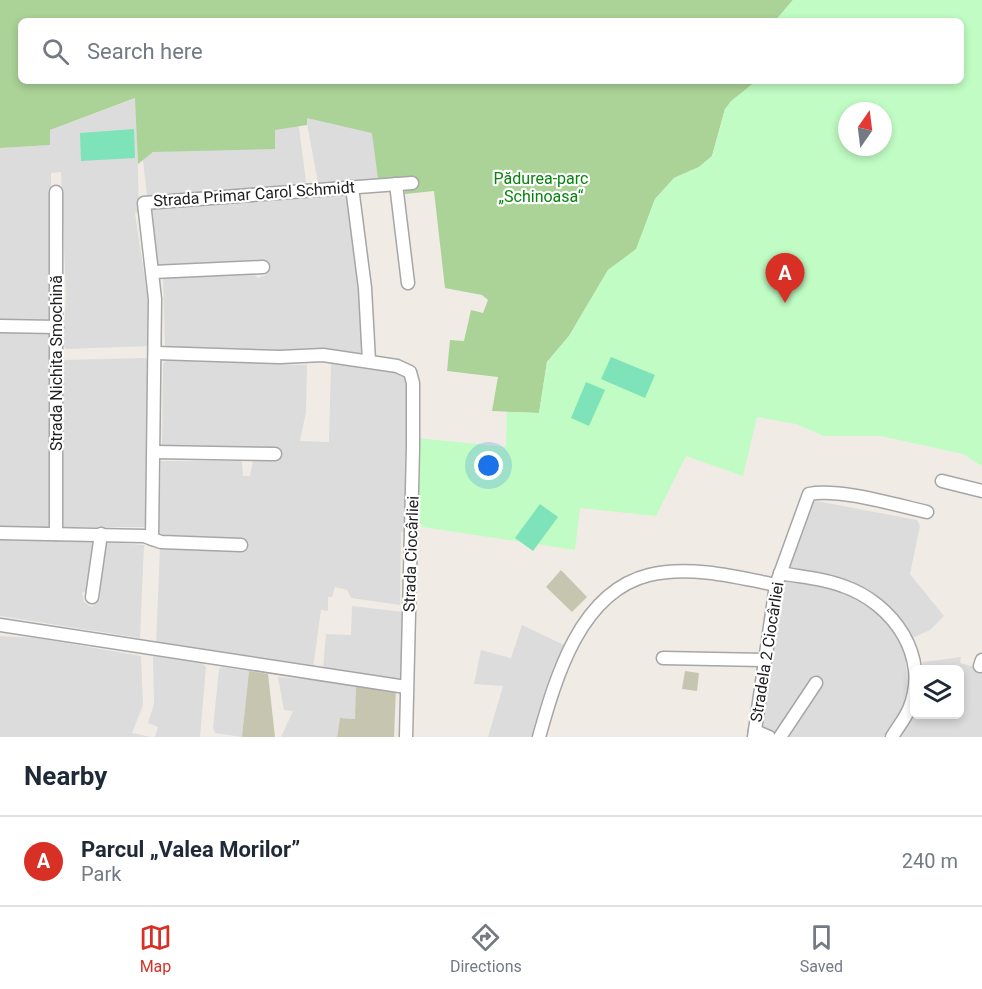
<!DOCTYPE html>
<meta charset="utf-8">
<style>
:root{--surface:#fff;--page:#f2f2f3;--text:#1f2937;--muted:#747a83;--line:#e0e1e3;--accent:#d93025}
body{margin:0;font-family:Roboto,sans-serif;background:var(--page);color:var(--text)}
.controls{position:absolute;right:18px;bottom:18px;display:grid;overflow:hidden;border-radius:9px;box-shadow:0 3px 9px #0003}
.controls button{width:54px;height:54px;display:grid;place-items:center;padding:0;border:0;border-bottom:2px solid var(--line);background:var(--surface);color:var(--text);font:30px sans-serif}
.compass{position:absolute;left:838px;top:102px;width:54px;height:54px;border-radius:50%;background:var(--surface);box-shadow:0 3px 9px #0003;rotate:14deg}
.you{position:absolute;left:489px;top:466px;width:21px;height:21px;margin:-15px;border:4px solid #fff;border-radius:50%;background:#1a73e8;box-shadow:0 0 0 9px #1a73e833}
.badge{display:grid;place-items:center;width:39px;height:39px;border-radius:50%;background:var(--accent);color:#fff;font-size:20px;font-weight:700}
.pin{position:absolute;translate:-50% -50px;filter:drop-shadow(0 2px 3px #0008)}
.pin::after{content:'';position:absolute;top:32px;width:21px;height:18px;background:inherit;clip-path:polygon(0 0,100% 0,50% 100%)}
.list{margin:0;padding:0;list-style:none}
h2{display:flex;justify-content:space-between;align-items:center;height:78px;margin:0;padding:0 24px;font-size:26px}
h2 small{font-size:20px;font-weight:400;color:var(--muted)}
.list li{display:grid;grid-template-columns:39px 1fr auto;gap:18px;align-items:center;box-sizing:border-box;height:90px;padding:0 24px;border-top:2px solid var(--line)}
.list b{display:block;font-size:22px;white-space:nowrap}
.list p{margin:0;font-size:20px;white-space:nowrap;color:var(--muted)}
.list em{font-size:20px;font-style:normal;color:var(--muted)}
.icon{flex:none;width:33px;height:33px;fill:none;stroke:currentColor;stroke-width:2;stroke-linecap:round;stroke-linejoin:round}
.map{position:relative;flex:none;width:982px;height:737px;overflow:hidden}
.search{position:absolute;background:var(--surface);box-shadow:0 3px 9px #0003;left:18px;right:18px;top:18px;height:66px;display:flex;align-items:center;gap:15px;box-sizing:border-box;padding:0 21px;border-radius:9px;color:var(--muted);font-size:22px}
.sheet{height:168px;background:var(--surface)}
nav{display:flex;justify-content:space-around;align-items:center;box-sizing:border-box;height:84px;border-top:2px solid var(--line);background:var(--surface);font-size:16px;color:var(--muted)}
nav a{display:grid;justify-items:center;gap:3px}
nav .on{color:var(--accent)}
.map>svg:first-child{display:block}
.residential{fill:#dddcdc}
.construction{fill:#c5c5b0}
.forest{fill:#abd297}
.park{fill:#c0fcc3;fill-rule:evenodd}
.pitch{fill:#7fe3b9}
.lines{fill:none;stroke-linecap:round;stroke-linejoin:round}
.street-casing{stroke:#a6a6a6;stroke-width:15}
.street{stroke:#fff;stroke-width:12}
.labels{text-anchor:middle;dominant-baseline:central;stroke-width:4.5;stroke-linejoin:round;paint-order:stroke}
.park-label{font-size:16px;fill:#06840c;stroke:#fff}
.street-label{font-size:16px;fill:#1f1f1f;stroke:#fff}
</style>
<div class="map">
<svg width="982" height="737" viewBox="0 0 982 737">
<rect width="100%" height="100%" fill="#f0ece5"/>
<g class="residential">
<polygon points="397,85 402,178 318,183 306,118 298,120 306,181 304,185 147,196 143,160 153,152 239,135"/>
<polygon points="136,98 139,212 135,213 147,293 150,346 66,349 63,345 66,296 61,172 51,173 51,318 49,321 0,321 0,148 50,145 50,130"/>
<polygon points="348,195 365,356 165,348 163,276 253,273 258,278 265,275 264,264 157,268 151,209"/>
<polygon points="0,331 46,332 51,335 50,527 0,527"/>
<polygon points="146,358 151,362 151,417 145,527 61,527 63,360"/>
<polygon points="166,360 307,365 306,412 300,441 329,442 331,363 397,371 409,378 409,487 406,491 405,532 401,532 400,605 351,598 347,590 335,587 332,597 328,597 328,611 321,610 313,668 156,645 160,548 243,551 243,542 159,538 161,461 242,461 243,476 250,476 253,460 275,460 279,456 165,449 162,445 163,364"/>
<polygon points="811,500 917,520 920,526 910,574 944,616 930,630 902,643 906,660 907,689 900,714 883,737 782,737 761,728 781,591"/>
<polygon points="0,539 94,542 87,590 82,593 84,602 92,607 100,599 102,546 107,542 144,545 140,638 0,616"/>
<polygon points="352,606 403,612 402,680 323,669 326,634 351,635"/>
<polygon points="522,625 564,645 552,670 533,737 488,737 503,686 474,684 481,650 511,658"/>
<polygon points="0,636 37,638 141,656 143,705 132,733 151,737 0,737"/>
<polygon points="153,656 202,663 206,667 200,737 155,737 158,727 148,723 154,704"/>
<polygon points="961,657 960,663 982,669 982,737 900,737 914,713 960,714 960,670 922,669 923,662"/>
<polygon points="222,667 249,671 242,737 215,733 213,728 219,669"/>
<polygon points="278,677 356,684 355,719 340,718 337,737 281,737 293,711 284,710"/>
</g>
<g class="construction">
<polygon points="561,570 587,597 572,612 546,587"/>
<polygon points="249,671 268,674 275,737 242,737"/>
<polygon points="685,671 699,673 697,691 682,689"/>
<polygon points="356,684 396,688 394,737 337,737 340,718 355,719"/>
</g>
<polygon class="forest" points="0,0 793,0 775,21 21,21 21,81 756,81 725,109 712,156 699,167 674,178 655,199 636,250 608,270 569,336 547,362 539,413 492,411 498,377 447,371 450,340 464,341 471,310 483,313 488,300 482,295 445,288 434,191 405,194 402,178 378,179 372,133 307,118 307,125 275,130 275,149 153,152 138,164 135,98 50,130 50,145 0,148"/>
<path class="park" d="M 793,0 L 982,0 L 982,466 L 963,454 L 881,436 L 824,436 L 796,424 L 757,417 L 743,476 L 686,456 L 656,516 L 580,508 L 575,550 L 423,527 L 416,518 L 416,438 L 506,447 L 507,412 L 539,413 L 547,362 L 569,336 L 608,270 L 636,249 L 655,199 L 674,178 L 699,167 L 712,156 L 725,109 L 731,101 L 756,81 L 961,81 L 961,21 L 775,21 ZM 847,111 L 883,111 L 883,147 L 847,147 Z"/>
<g class="pitch">
<polygon points="134,129 135,158 81,161 80,133"/>
<polygon points="611,357 655,375 645,398 601,379"/>
<polygon points="586,382 605,390 589,426 571,418"/>
<polygon points="540,504 558,517 533,551 515,538"/>
</g>
<g class="lines">
<g class="street-casing">
<g id="street">
<polyline points="396,184 408,283"/>
<polyline points="352,187 365,288 369,361"/>
<polyline points="56,192 56,534"/>
<polyline points="153,272 263,267"/>
<polyline points="0,326 57,327"/>
<polyline points="156,353 280,357 323,355 397,366 410,372 413,383 413,448 406,737"/>
<polyline points="155,452 275,454"/>
<polyline points="942,481 982,491"/>
<polyline points="0,533 144,536 161,542 241,545"/>
<polyline points="152,539 155,299 144,203 412,183"/>
<path d="M 780,573 C 801,577 823,578 843,586 C 893,603 931,657 909,709 C 905,719 897,728 892,737"/>
<polyline points="92,597 101,534"/>
<polyline points="0,625 406,687"/>
<polyline points="663,658 765,660"/>
<polyline points="980,666 982,660"/>
<polyline points="755,731 769,737"/>
<path d="M 539,737 C 556,677 580,592 649,575 C 689,565 737,577 776,585"/>
<path d="M 754,737 L 776,585 L 809,494 C 839,488 896,505 927,512"/>
<polyline points="780,737 816,683"/>
</g>
</g>
<use href="#street" class="street"/>
</g>
<g class="labels">
<g class="park-label">
<text x="541" y="178">Pădurea-parc<tspan x="541" dy="18">„Schinoasa“</tspan></text>
</g>
<g class="street-label">
<text transform="translate(254 194) rotate(-4)">Strada Primar Carol Schmidt</text>
<text transform="translate(56 363) rotate(-90)">Strada Nichita Smochină</text>
<text transform="translate(411 554) rotate(-88)">Strada Ciocârliei</text>
<text transform="translate(767 652) rotate(-81)">Stradela 2 Ciocârliei</text>
</g>
</g>
</svg>
<div class="controls">
<button><svg class="icon" aria-label="layers" viewBox="0 0 24 24"><path d="M12 4l9 5-9 5-9-5zM3 14l9 5 9-5"/></svg></button>
</div>
<svg class="compass" viewBox="-18 -18 36 36"><path d="M0-13l5 13h-10z" fill="#e53935"/><path d="M0 13l5-13h-10z" fill="#747a83"/></svg>
<div class="you"></div>
<div class="pin badge" style="left:785px;top:303px">A</div>
<div class="search"><svg class="icon" aria-label="search" viewBox="0 0 24 24"><circle cx="10" cy="10" r="6"/><path d="M15 15l6 6"/></svg>Search here</div>
</div>
<section class="sheet">
<h2>Nearby<small></small></h2>
<ul class="list">
<li><span class="badge">A</span><div><b>Parcul „Valea Morilor”</b><p>Park</p></div><em>240 m</em></li>
</ul>
</section>
<nav>
<a class="on"><svg class="icon" aria-label="map" viewBox="0 0 24 24"><path d="M3 6l6-2 6 2 6-2v14l-6 2-6-2-6 2zM9 4v14M15 6v14"/></svg>Map</a>
<a><svg class="icon" aria-label="directions" viewBox="0 0 24 24"><path d="M12 3l9 9-9 9-9-9zM9 14v-3h6M13 9l2 2-2 2"/></svg>Directions</a>
<a><svg class="icon" aria-label="saved" viewBox="0 0 24 24"><path d="M7 4h10v16l-5-4-5 4z"/></svg>Saved</a>
</nav>
